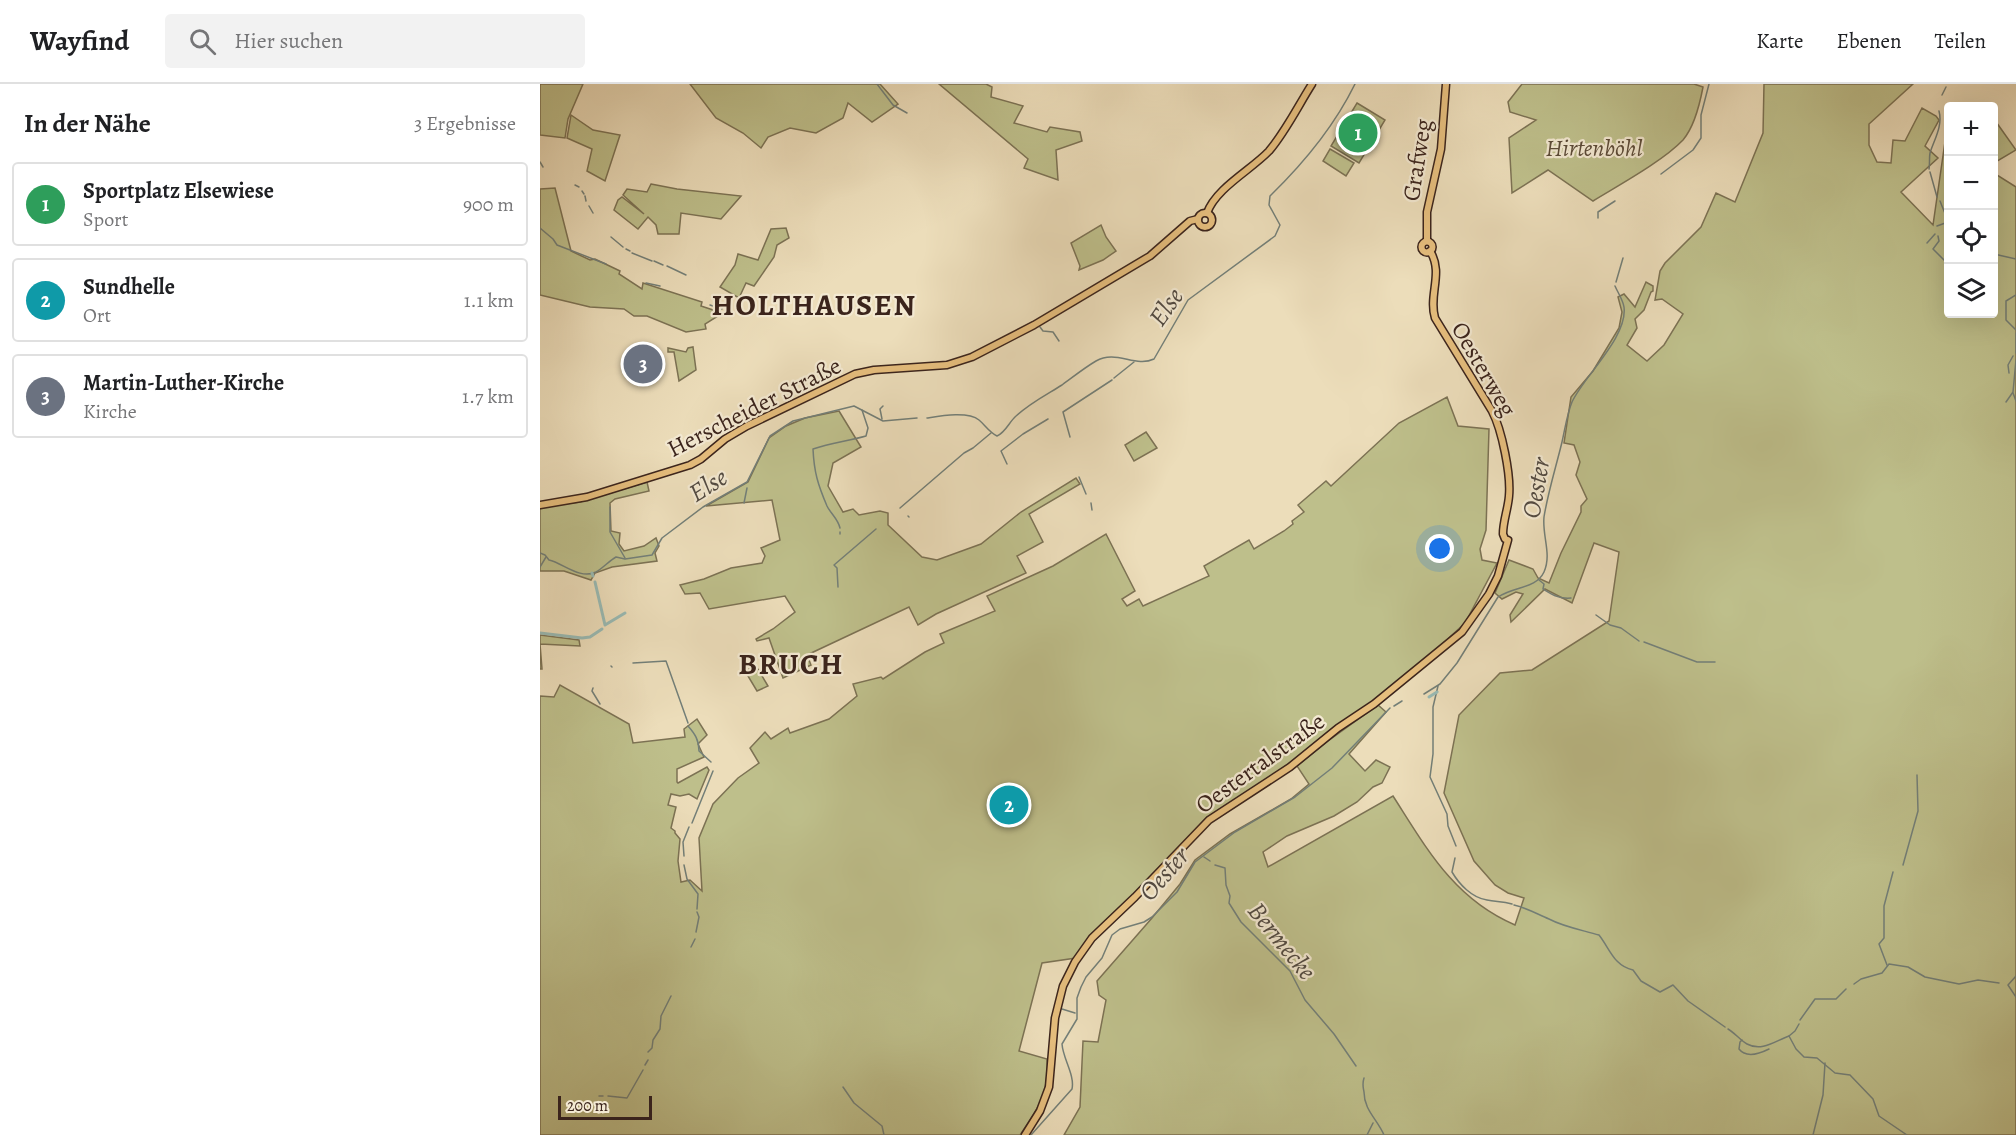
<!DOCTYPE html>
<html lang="de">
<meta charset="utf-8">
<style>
:root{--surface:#fff;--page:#f2f2f2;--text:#202124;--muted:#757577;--line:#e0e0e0;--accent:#8f2418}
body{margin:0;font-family:Alegreya,serif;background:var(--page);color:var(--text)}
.controls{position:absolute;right:18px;top:18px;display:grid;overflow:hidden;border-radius:6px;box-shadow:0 6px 24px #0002}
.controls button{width:54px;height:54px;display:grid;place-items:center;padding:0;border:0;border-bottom:2px solid var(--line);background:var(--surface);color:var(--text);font:30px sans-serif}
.scale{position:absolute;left:18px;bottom:15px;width:94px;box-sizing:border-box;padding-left:6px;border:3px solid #3b241c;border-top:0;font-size:16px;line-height:21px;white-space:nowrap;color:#3b241c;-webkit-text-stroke:4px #f3e9d2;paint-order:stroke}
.you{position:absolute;left:900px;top:465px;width:21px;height:21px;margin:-15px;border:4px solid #fff;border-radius:50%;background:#1a73e8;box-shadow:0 0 0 9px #1a73e833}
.badge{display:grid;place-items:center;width:39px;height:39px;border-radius:50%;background:var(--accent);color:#fff;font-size:20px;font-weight:700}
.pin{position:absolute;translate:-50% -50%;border:3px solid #fff;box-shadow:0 2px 6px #0006}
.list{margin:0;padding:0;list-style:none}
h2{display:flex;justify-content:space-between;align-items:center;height:78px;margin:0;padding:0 24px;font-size:26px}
h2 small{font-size:20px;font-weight:400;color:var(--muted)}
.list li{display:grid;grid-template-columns:39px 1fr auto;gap:18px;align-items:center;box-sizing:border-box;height:84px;margin:0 12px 12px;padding:0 12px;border:2px solid var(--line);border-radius:6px}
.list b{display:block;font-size:22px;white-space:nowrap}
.list p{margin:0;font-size:20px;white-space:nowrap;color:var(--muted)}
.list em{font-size:20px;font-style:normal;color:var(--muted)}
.icon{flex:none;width:33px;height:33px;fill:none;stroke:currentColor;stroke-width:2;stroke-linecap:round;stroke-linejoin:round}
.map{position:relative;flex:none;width:1476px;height:1051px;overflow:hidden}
header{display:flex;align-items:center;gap:36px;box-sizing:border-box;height:84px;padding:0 30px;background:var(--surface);border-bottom:2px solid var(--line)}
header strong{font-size:28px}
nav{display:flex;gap:33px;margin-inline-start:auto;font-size:21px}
.search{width:420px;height:54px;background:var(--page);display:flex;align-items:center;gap:15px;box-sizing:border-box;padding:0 21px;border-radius:6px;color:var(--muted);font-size:22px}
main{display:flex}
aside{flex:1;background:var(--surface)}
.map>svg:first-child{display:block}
.green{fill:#bebf8b;stroke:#7c7254;stroke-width:1.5}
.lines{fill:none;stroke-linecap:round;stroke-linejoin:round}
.stream{stroke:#737f78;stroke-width:1.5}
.canal{stroke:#99bbb5;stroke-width:3}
.major-casing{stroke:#3b241c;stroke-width:9}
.major{stroke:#e6be7d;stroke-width:6}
.labels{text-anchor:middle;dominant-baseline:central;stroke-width:4.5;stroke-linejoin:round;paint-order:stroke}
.park-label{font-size:24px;font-style:italic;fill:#5c4b38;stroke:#f3e9d2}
.street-label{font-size:24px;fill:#3b241c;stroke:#f3e9d2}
.water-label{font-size:26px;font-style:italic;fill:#524a42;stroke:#f3e9d2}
.district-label{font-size:30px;font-weight:bold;letter-spacing:1.5px;fill:#3b241c;stroke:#f3e9d2}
</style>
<header>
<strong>Wayfind</strong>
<div class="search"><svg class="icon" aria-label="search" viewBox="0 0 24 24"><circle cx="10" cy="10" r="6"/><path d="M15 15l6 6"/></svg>Hier suchen</div>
<nav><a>Karte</a><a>Ebenen</a><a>Teilen</a></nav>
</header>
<main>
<aside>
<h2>In der Nähe<small>3 Ergebnisse</small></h2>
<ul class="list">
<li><span class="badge" style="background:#2e9e5b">1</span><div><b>Sportplatz Elsewiese</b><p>Sport</p></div><em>900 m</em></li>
<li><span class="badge" style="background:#0f9aa8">2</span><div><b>Sundhelle</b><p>Ort</p></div><em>1.1 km</em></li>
<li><span class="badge" style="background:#6b7280">3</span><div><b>Martin-Luther-Kirche</b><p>Kirche</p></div><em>1.7 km</em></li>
</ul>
</aside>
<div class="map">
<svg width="1476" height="1051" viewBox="0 0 1476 1051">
<rect width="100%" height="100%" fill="#ecddba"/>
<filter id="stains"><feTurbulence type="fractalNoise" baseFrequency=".00333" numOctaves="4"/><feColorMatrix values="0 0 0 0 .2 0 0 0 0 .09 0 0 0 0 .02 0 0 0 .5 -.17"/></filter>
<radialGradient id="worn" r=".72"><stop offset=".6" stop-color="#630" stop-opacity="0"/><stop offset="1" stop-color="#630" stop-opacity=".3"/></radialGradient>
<g class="green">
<polygon points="0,0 43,0 28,35 25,54 0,51"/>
<polygon points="150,0 340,0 358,20 332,38 308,19 303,34 276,49 250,44 228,53 221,64 203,49 176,34"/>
<polygon points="399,0 446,0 452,3 451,13 483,22 474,39 507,48 510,43 540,48 542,57 516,66 518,96 484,84 488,75"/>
<path d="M 982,0 L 1154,0 L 1163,3 C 1160,19 1154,43 1143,56 C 1123,77 1079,101 1053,117 L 1008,86 L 972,109 L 969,54 L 996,36 L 970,28 L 968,18 Z"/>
<path d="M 1224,0 L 1373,0 L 1329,40 L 1329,61 L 1337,78 L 1351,79 L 1353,56 L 1365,57 L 1382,24 L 1396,32 L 1399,36 L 1385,62 L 1398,74 L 1361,108 L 1393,141 L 1406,51 L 1408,50 L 1408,230 L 1454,230 L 1454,89 L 1476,103 L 1476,1051 L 524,1051 L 540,1023 L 543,957 L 558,958 L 566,916 L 559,911 L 557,897 L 612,834 L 640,800 L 655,776 L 690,750 L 751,715 L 769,700 L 757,682 L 788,657 L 838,621 L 846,628 L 809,670 L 825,687 L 836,676 L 850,683 L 842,699 L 833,703 L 817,718 L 794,732 L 747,752 L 723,768 L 728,783 L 853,712 C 887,765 914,815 975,841 L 984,814 L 968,809 L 955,801 L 934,777 L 904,709 L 919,631 L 960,589 L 992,586 L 1069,537 L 1079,468 L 1054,459 L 1032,519 L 1005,505 L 971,538 L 970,531 L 983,510 L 976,508 L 962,515 L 955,509 L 969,476 L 993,485 L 998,494 L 1009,499 L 1021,469 L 1041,428 L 1041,422 L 1047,415 L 1036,391 L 1040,378 L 1034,361 L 1024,359 L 1031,313 L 1053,287 L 1079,244 L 1082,228 L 1078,213 L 1084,210 L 1095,223 L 1106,198 L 1113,202 L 1113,207 L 1111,208 L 1104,226 L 1095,235 L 1097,244 L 1087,261 L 1107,277 L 1124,261 L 1143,230 L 1122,215 L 1115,216 L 1120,187 L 1125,179 L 1161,143 L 1176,109 L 1195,118 L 1223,49 Z"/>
<polygon points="817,19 845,36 819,79 791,62"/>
<polygon points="31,31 53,46 80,51 65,97 47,87 52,65 27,54"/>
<polygon points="1454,35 1476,66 1454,79"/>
<polygon points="790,65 814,79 806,92 783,77"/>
<polygon points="111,100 137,105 201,112 181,135 141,129 139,150 118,150 116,141 108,133 98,145 74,126 78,116 82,113 104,130 83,111 87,105 107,108"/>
<polygon points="15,104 31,167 50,176 55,175 80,187 79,190 102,205 103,199 162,218 161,222 179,228 181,230 165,240 166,245 146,248 107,232 94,232 84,225 50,223 0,211 0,105"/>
<polygon points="561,141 566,153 576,167 563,176 539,186 540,182 531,159"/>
<polygon points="246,144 249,154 237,161 234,173 214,202 206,199 199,214 180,203 195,181 198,170 218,176 231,145"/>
<polygon points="153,263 156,286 139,297 134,268 128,268 128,264 146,268 148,264"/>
<path d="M 907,313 L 918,342 L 949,345 L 946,446 L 940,465 L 942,476 L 957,479 L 925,539 L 872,588 L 732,692 L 666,734 L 536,874 L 502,879 L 479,967 L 507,975 C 509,1009 499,1024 480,1051 L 0,1051 L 0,612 L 14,613 L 20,601 L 89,640 L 93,659 L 145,653 L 144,645 L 157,635 L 167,651 L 158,660 L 164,673 L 137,685 L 137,698 L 138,699 L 167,683 L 169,686 L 157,715 L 149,710 L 140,712 L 131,710 L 128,721 L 136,723 L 131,744 L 135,747 L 135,749 L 140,755 L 138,777 L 141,798 L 150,796 L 162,807 L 159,754 L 173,720 L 198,694 L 219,679 L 210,664 L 225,648 L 231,655 L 248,644 L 250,649 L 289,635 L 317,612 L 313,600 L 341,593 L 343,595 L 385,568 L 404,559 L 400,550 L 455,527 L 447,512 L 513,482 L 566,450 L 595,507 L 582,515 L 587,522 L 599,515 L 603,522 L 669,492 L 664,482 L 709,456 L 714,465 L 744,447 L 753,440 L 752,437 L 764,428 L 758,421 L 786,397 L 791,402 L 859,339 Z"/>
<polygon points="299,327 321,363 293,379 288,402 303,428 313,425 319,431 340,427 348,429 348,441 382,473 397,476 441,460 481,428 536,394 540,400 489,430 503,458 477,472 486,489 396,530 378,541 369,523 267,571 271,581 243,594 229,554 217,557 216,555 233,545 255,528 245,512 169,525 160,509 145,510 140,501 164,495 191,484 222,479 225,472 221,464 240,456 232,416 166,422 208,398 229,354 246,342 265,334"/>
<polygon points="606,348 617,364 594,377 585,361"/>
<polygon points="107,398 109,407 75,415 70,419 71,447 80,449 79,460 84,467 104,462 116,454 119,462 115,469 117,477 72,483 55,489 51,496 24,487 0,487 0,423 40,418"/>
<polygon points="0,551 39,556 40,562 0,560 2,585 0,585"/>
<polygon points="216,582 228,602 217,607 205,587"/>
</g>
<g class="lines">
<g class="stream">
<polyline points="337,0 353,21 367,29"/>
<polyline points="1402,11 1406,3"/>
<polyline points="0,78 3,83"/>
<path d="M 1389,85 C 1390,80 1389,74 1390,69 C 1394,56 1403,42 1399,27"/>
<polyline points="1390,88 1397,113"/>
<polyline points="1121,90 1153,66 1161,54 1161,31 1169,0"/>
<polyline points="35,101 39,103"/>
<polyline points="42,107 44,110"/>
<polyline points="45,112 46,117"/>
<polyline points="1400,117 1408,137"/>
<polyline points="49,122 53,129"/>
<polyline points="1058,134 1058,128 1075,117"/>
<polyline points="1397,142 1408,138"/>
<polyline points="0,144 13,155 17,161 66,180"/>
<polyline points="1398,152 1399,157 1393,165 1406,178"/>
<polyline points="71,153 83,163"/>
<polyline points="1387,159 1395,150"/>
<polyline points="86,165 90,167"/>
<polyline points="92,169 112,177"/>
<polyline points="1454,170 1476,175"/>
<polyline points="114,177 123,181"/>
<polyline points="127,182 146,191"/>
<polyline points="1076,198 1083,174"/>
<polyline points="106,199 120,202"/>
<polyline points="1476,211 1466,217 1466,236 1476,246"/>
<polyline points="170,221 182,225 186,217"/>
<polyline points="500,243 503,247 513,248 519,257"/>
<polyline points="1476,249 1476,269"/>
<polyline points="1469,289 1468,281 1473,272"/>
<polyline points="574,294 594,278"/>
<polyline points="1473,309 1476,317"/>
<polyline points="1466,318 1473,308 1476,276"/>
<path d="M 387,334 C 400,332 428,327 439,336 C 445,341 449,348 457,352 C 466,348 469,338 476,332 C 490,319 506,311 522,301 C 533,293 544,284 556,277 C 576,265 595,284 614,275 L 648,216 L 735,152 L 740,141 L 729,121 L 730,112 C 764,79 794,43 815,0"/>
<polyline points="342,335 340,325 343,322"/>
<polyline points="530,353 523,328 572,296"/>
<polyline points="467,380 461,367 483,350 508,335"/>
<polyline points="539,393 546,410"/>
<polyline points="204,419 207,404"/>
<polyline points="551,419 552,426"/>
<polyline points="70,423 70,448 85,474"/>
<polyline points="360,424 424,369 433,364 451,349"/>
<polyline points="368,432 369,433"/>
<path d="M 300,444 C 298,435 291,430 287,422 C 278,401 274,388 273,365 C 291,359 308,357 326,352 L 328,344 L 322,326"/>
<polyline points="300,448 300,450"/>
<path d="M 0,469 L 5,471 L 9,476 C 23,479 40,496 56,488 C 63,484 69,477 76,473 L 85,475 L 112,471 L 122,454 L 163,423 L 207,398 L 230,352 L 253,337 L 314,322 L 343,337 L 377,334"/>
<polyline points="0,483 6,473"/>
<path d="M 999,496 L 1004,500 L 1003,505 C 1013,511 1019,515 1031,514"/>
<polyline points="298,503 297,484 294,481 336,445"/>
<polyline points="1056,531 1070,541 1081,544 1099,557"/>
<polyline points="1104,558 1157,578 1175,578"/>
<polyline points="93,579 126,577 148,639"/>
<polyline points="71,582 72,583"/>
<polyline points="898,602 893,623 893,670 890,693 907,730 908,742 916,762"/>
<polyline points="53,604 52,607 60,620"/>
<path d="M 884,610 L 900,600 L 917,579 L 958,513 C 974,502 996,505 1004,488 C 1012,470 1002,452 1004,433 C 1008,408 1016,383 1022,358 C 1025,345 1027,330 1032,318 C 1044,292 1088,253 1084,223 C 1083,216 1078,209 1075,202"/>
<polyline points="854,622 862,617"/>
<path d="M 148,642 C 155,650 159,656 159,667 L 171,678"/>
<polyline points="152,739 173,687"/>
<polyline points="144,772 143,758 149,743"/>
<polyline points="664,773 670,777"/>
<path d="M 915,774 L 912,788 C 919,800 932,814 947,816 C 956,818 962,817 972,820"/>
<polyline points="144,781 147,795 158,810 157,825"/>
<polyline points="675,781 685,784 686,801 690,812 689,819 701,838 750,887 765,916 794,950 816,982"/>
<polyline points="1363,781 1378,727 1377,691"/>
<path d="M 974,821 C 987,824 997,830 1009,835 C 1024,843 1042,846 1059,851 C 1070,865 1074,882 1093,886 L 1101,897 L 1120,908 L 1133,901 L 1148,917 L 1185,943"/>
<polyline points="156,848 159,833 157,828"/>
<polyline points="151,863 155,855"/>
<polyline points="1347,881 1339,860 1344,854 1344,822 1353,788"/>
<polyline points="1476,892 1468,901 1476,913"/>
<polyline points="1314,900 1321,895 1342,889 1349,880 1368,883 1385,893 1419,900 1438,896 1459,899"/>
<polyline points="522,925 535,929"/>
<polyline points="1260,936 1275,915 1296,915 1306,905"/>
<path d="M 1188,945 C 1195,949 1201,957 1207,960 C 1222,968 1235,957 1249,952 L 1256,965 L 1264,973 L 1277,974 L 1295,989 L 1310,991 L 1333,1015 L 1339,1032 L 1367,1051"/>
<polyline points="1249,952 1255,947 1259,940"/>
<path d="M 1202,956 L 1200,958 L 1199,965 C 1206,974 1219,970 1229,965"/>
<polyline points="108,968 112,964 113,956 120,945 121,932 131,912"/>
<polyline points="105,981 108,976"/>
<path d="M 824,994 C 822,1000 823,1002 824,1008 C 824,1026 837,1035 844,1051"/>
<polyline points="303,1003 314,1019 342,1042 344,1051"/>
<polyline points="59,1012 63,1012"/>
<polyline points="68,1012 87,1014 103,986"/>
<path d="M 491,1051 L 532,1005 C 535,991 523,975 522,960 L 537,935 L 537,914 L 541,903 L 546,893 L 562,874 L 572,851 L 580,845 L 604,838 L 612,833 L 637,808 L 655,778 L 695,748 L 755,713 L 792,684 L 850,624"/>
<polyline points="827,1051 833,1039"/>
<polyline points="1273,1051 1283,1011 1285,979"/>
</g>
<g class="canal">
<polyline points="52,489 53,492"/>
<polyline points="55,498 65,541 85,529"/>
<polyline points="0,549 42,554 50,553 62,545"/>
<polyline points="889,613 897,608"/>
</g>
<g class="major-casing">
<g id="major">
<circle cx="665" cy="136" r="7"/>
<path d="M 667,129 C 676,104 711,86 729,67 C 746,47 758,22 772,0"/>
<polyline points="887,157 887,128 901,65 906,0"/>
<circle cx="887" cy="163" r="5.5"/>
<polyline points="0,421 47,413 150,381 161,375 185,355 207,342 315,290 334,286 407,281 432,273 494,241 610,172 650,137 658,135"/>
<path d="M 485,1051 L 500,1027 L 509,1003 L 515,934 L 523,902 L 535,878 L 552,854 L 595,813 L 669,736 L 750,683 L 798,644 L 834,620 L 922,548 L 949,510 L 958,492 L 968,456 L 965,455 L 963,450 C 963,437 968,425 969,412 C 971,391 962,346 952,327 L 895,234 C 888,211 904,189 890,167"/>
</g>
</g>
<use href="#major" class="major"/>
</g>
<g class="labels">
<g class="park-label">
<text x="1054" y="64">Hirtenböhl</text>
</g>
<g class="street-label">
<text transform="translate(877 76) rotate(-81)">Grafweg</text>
<text transform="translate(944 285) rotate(60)">Oesterweg</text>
<text transform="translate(214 323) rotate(-27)">Herscheider Straße</text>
<text transform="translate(720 679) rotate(-36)">Oestertalstraße</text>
</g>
<g class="water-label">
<text transform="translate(626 223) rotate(-55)">Else</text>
<text transform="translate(168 401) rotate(-32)">Else</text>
<text transform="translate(996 404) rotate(-80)">Oester</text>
<text transform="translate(624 790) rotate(-49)">Oester</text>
<text transform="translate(742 857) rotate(51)">Bermecke</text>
</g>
<g class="district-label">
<text x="274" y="221">HOLTHAUSEN</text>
<text x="251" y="580">BRUCH</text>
</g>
</g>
<rect width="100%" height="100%" filter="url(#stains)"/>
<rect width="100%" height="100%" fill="url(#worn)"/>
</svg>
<div class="controls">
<button>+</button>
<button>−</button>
<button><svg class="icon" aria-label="locate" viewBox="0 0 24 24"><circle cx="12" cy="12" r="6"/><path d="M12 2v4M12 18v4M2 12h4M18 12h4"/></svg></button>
<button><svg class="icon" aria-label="layers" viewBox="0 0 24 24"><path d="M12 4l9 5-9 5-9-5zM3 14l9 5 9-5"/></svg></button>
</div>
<div class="scale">200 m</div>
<div class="you"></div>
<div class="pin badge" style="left:818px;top:49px;background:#2e9e5b">1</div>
<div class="pin badge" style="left:469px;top:721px;background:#0f9aa8">2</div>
<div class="pin badge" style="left:103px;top:280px;background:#6b7280">3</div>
</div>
</main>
